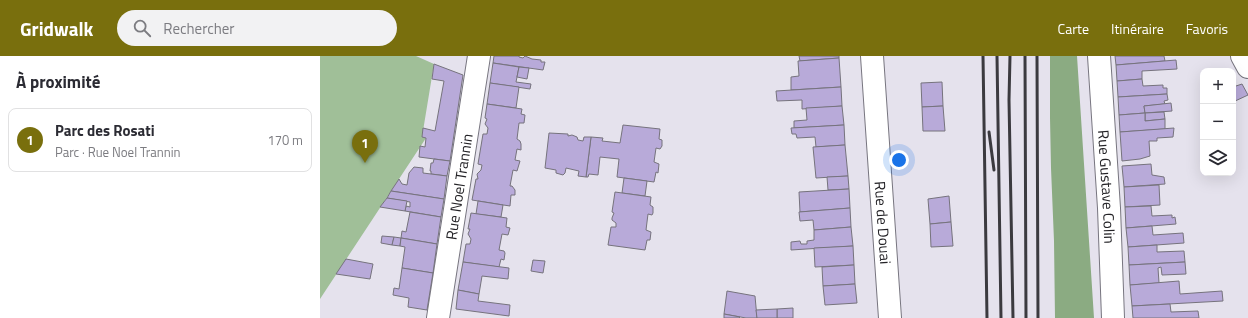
<!DOCTYPE html>
<html lang="fr">
<meta charset="utf-8">
<style>
:root{--surface:#fff;--page:#f2f2f3;--text:#2b2b33;--muted:#7c7c81;--line:#e1e1e2;--accent:#796f0d}
body{margin:0;font-family:"Titillium Web",sans-serif;background:var(--page);color:var(--text)}
.controls{position:absolute;right:12px;top:12px;display:grid;overflow:hidden;border-radius:8px;box-shadow:0 4px 16px #0002}
.controls button{width:36px;height:36px;display:grid;place-items:center;padding:0;border:0;border-bottom:1px solid var(--line);background:var(--surface);color:var(--text);font:20px sans-serif}
.you{position:absolute;left:579px;top:104px;width:14px;height:14px;margin:-10px;border:3px solid #fff;border-radius:50%;background:#1a73e8;box-shadow:0 0 0 6px #1a73e833}
.badge{display:grid;place-items:center;width:26px;height:26px;border-radius:50%;background:var(--accent);color:#fff;font-size:13px;font-weight:700}
.pin{position:absolute;translate:-50% -33px;filter:drop-shadow(0 1px 2px #0008)}
.pin::after{content:'';position:absolute;top:21px;width:14px;height:12px;background:inherit;clip-path:polygon(0 0,100% 0,50% 100%)}
.list{margin:0;padding:0;list-style:none}
h2{display:flex;justify-content:space-between;align-items:center;height:52px;margin:0;padding:0 16px;font-size:17px}
h2 small{font-size:13px;font-weight:400;color:var(--muted)}
.list li{display:grid;grid-template-columns:26px 1fr auto;gap:12px;align-items:center;box-sizing:border-box;height:64px;margin:0 8px 8px;padding:0 8px;border:1px solid var(--line);border-radius:8px}
.list b{display:block;font-size:15px;white-space:nowrap}
.list p{margin:0;font-size:13px;white-space:nowrap;color:var(--muted)}
.list em{font-size:13px;font-style:normal;color:var(--muted)}
.icon{flex:none;width:22px;height:22px;fill:none;stroke:currentColor;stroke-width:2;stroke-linecap:round;stroke-linejoin:round}
.map{position:relative;flex:none;width:928px;height:262px;overflow:hidden}
header{display:flex;align-items:center;gap:24px;box-sizing:border-box;height:56px;padding:0 20px;background:var(--accent);color:#fff}
header strong{font-size:19px}
nav{display:flex;gap:22px;margin-inline-start:auto;font-size:14px}
.search{width:280px;height:36px;background:var(--page);display:flex;align-items:center;gap:10px;box-sizing:border-box;padding:0 14px;border-radius:22px;color:var(--muted);font-size:15px}
main{display:flex}
aside{flex:1;background:var(--surface)}
.map>svg:first-child{display:block}
.green{fill:#a0bf98}
.forest{fill:#8bab82}
.building{fill:#b8aad9;stroke:#76737d}
.lines{fill:none;stroke-linecap:round;stroke-linejoin:round}
.minor-casing{stroke:#77757f;stroke-width:24}
.minor{stroke:#fff;stroke-width:22}
.rail{stroke:#3b3a3f;stroke-width:3}
.labels{text-anchor:middle;dominant-baseline:central;stroke-width:3;stroke-linejoin:round;paint-order:stroke}
.street-label{font-size:15px;fill:#232226;stroke:#fff}
</style>
<header>
<strong>Gridwalk</strong>
<div class="search"><svg class="icon" aria-label="search" viewBox="0 0 24 24"><circle cx="10" cy="10" r="6"/><path d="M15 15l6 6"/></svg>Rechercher</div>
<nav><a>Carte</a><a>Itinéraire</a><a>Favoris</a></nav>
</header>
<main>
<aside>
<h2>À proximité<small></small></h2>
<ul class="list">
<li><span class="badge">1</span><div><b>Parc des Rosati</b><p>Parc · Rue Noel Trannin</p></div><em>170 m</em></li>
</ul>
</aside>
<div class="map">
<svg width="928" height="262" viewBox="0 0 928 262">
<rect width="100%" height="100%" fill="#e5e2ed"/>
<polygon class="green" points="0,0 96,0 114,8 102,81 106,82 0,243"/>
<polygon class="forest" points="730,0 757,0 774,262 735,262 734,185 731,112 730,62"/>
<g class="building">
<polygon points="174,0 199,0 199,1 203,2 205,0 212,3 221,4 221,6 225,6 223,14 173,7"/>
<polygon points="479,0 519,0 519,2 480,5"/>
<polygon points="795,0 844,0 845,5 796,9"/>
<polygon points="519,2 521,31 471,34 471,21 479,20 478,5"/>
<polygon points="856,4 857,13 822,15 822,23 797,25 796,9"/>
<polygon points="173,7 199,11 196,26 211,28 210,33 170,27"/>
<polygon points="114,8 143,19 130,105 99,101 100,90 105,91 106,82 102,81 103,72 115,75 124,25 112,23"/>
<polygon points="199,11 209,12 207,23 197,21"/>
<polygon points="822,23 823,30 843,29 843,32 847,32 847,38 798,41 797,25"/>
<polygon points="622,26 623,50 602,51 601,27"/>
<polygon points="170,27 199,31 196,52 167,48"/>
<polygon points="922,28 928,39 913,46 913,31"/>
<polygon points="521,31 522,50 482,53 482,44 457,45 456,35"/>
<polygon points="847,38 848,44 844,45 845,48 824,50 825,57 799,59 798,41"/>
<polygon points="851,47 852,55 825,57 824,50"/>
<polygon points="167,48 202,53 201,58 205,59 204,67 199,67 197,83 200,85 201,88 201,94 197,93 195,104 200,105 197,115 193,114 190,130 192,130 195,134 195,139 191,139 190,150 152,144 156,123 158,123 157,118 161,114 162,109 158,108 163,78 167,78 168,72 165,68 167,63 165,62"/>
<polygon points="522,50 524,69 474,72 474,65 487,64 486,52"/>
<polygon points="623,50 625,75 603,75 602,51"/>
<polygon points="844,56 845,63 825,65 825,57"/>
<polygon points="825,57 825,65 845,63 845,73 800,76 799,59"/>
<polygon points="303,69 340,73 339,83 342,84 342,90 340,93 336,92 334,106 339,108 338,117 336,116 334,126 297,121 299,103 280,101 278,119 269,118 268,121 266,121 271,81 283,82 282,85 300,87"/>
<polygon points="524,69 525,89 496,91 495,81 477,82 476,78 472,78 471,72"/>
<polygon points="854,72 853,81 837,82 837,85 829,85 830,100 820,103 802,105 800,76"/>
<polygon points="229,77 248,78 248,80 252,79 257,81 258,84 263,85 264,81 271,81 266,121 258,120 259,115 246,112 245,117 243,119 236,117 236,114 225,112"/>
<polygon points="525,89 528,120 496,122 493,91"/>
<polygon points="114,103 130,105 127,120 111,118 111,115 110,115 111,107 113,107"/>
<polygon points="831,108 832,119 844,121 845,128 804,131 802,110"/>
<polygon points="94,111 103,112 103,117 127,120 124,143 71,135 79,123 82,128 87,129 89,117"/>
<polygon points="528,120 529,133 508,134 507,121"/>
<polygon points="304,122 327,125 325,140 302,137"/>
<polygon points="839,129 840,149 805,151 804,131"/>
<polygon points="529,133 530,152 480,156 479,136"/>
<polygon points="71,135 124,143 121,161 85,155 86,150 90,151 90,146 67,142"/>
<polygon points="295,136 331,141 330,149 333,151 333,157 332,159 328,158 326,174 331,176 330,184 327,184 325,194 288,189 291,171 296,171 296,167 292,164 292,162 294,157 292,156"/>
<polygon points="629,140 631,166 610,168 608,143"/>
<polygon points="67,142 87,145 85,155 60,151"/>
<polygon points="158,145 183,149 181,161 156,158"/>
<polygon points="831,150 832,160 852,159 852,162 855,161 856,168 806,172 805,151"/>
<polygon points="530,152 531,171 494,174 493,164 480,165 479,156"/>
<polygon points="90,156 121,161 117,188 81,182 82,175 86,176"/>
<polygon points="151,157 187,162 186,171 190,172 188,179 182,178 179,194 184,195 185,197 184,204 181,203 179,211 143,206 146,188 150,188 151,183 148,178 150,173 148,173"/>
<polygon points="631,166 633,190 611,191 610,168"/>
<polygon points="832,170 833,179 863,177 864,187 808,191 806,172"/>
<polygon points="531,171 533,190 471,194 471,186 480,185 481,188 487,188 487,185 494,184 494,174"/>
<polygon points="62,180 74,181 72,189 61,187"/>
<polygon points="74,181 81,182 80,190 72,189"/>
<polygon points="81,182 117,188 113,217 82,212 85,191 80,190"/>
<polygon points="837,189 837,196 864,195 865,206 809,209 808,191"/>
<polygon points="533,190 534,209 495,211 494,192"/>
<polygon points="26,203 53,208 50,223 16,218"/>
<polygon points="213,204 225,205 223,217 211,215"/>
<polygon points="143,206 189,212 188,223 162,220 159,238 138,234"/>
<polygon points="865,206 866,218 842,219 841,211 838,212 839,227 810,229 809,209"/>
<polygon points="534,209 535,228 503,230 502,211"/>
<polygon points="82,212 113,217 107,254 88,251 89,242 73,239 74,232 79,233"/>
<polygon points="859,225 860,238 902,235 903,245 812,250 810,229"/>
<polygon points="535,228 537,247 505,249 503,230"/>
<polygon points="138,234 159,238 158,245 190,249 189,260 136,253"/>
<polygon points="407,235 435,240 437,262 426,262 404,258"/>
<polygon points="850,248 851,256 878,255 879,262 813,262 812,250"/>
<polygon points="473,252 473,262 457,262 457,253"/>
<polygon points="457,253 457,262 437,262 436,254"/>
<polygon points="404,258 420,261 419,262 404,262"/>
</g>
<g class="lines">
<g class="minor-casing">
<g id="minor">
<path id="s1" d="M 552,0 L 570,262"/>
<path id="s2" d="M 779,0 L 789,152 L 793,262"/>
<polyline points="922,0 928,11"/>
<path id="s3" d="M 118,262 L 159,0"/>
</g>
</g>
<use href="#minor" class="minor"/>
<g class="rail">
<polyline points="663,0 667,262"/>
<polyline points="677,0 681,262"/>
<polyline points="690,0 689,44 693,262"/>
<polyline points="705,0 706,262"/>
<polyline points="717,0 718,262"/>
<polyline points="669,76 674,114"/>
</g>
</g>
<g class="labels">
<g class="street-label">
<text stroke="none"><textPath href="#s3" startOffset="133">Rue Noel Trannin</textPath></text>
<text stroke="none"><textPath href="#s2" startOffset="131">Rue Gustave Colin</textPath></text>
<text stroke="none"><textPath href="#s1" startOffset="167">Rue de Douai</textPath></text>
</g>
</g>
</svg>
<div class="controls">
<button>+</button>
<button>−</button>
<button><svg class="icon" aria-label="layers" viewBox="0 0 24 24"><path d="M12 4l9 5-9 5-9-5zM3 14l9 5 9-5"/></svg></button>
</div>
<div class="you"></div>
<div class="pin badge" style="left:45px;top:107px">1</div>
</div>
</main>
